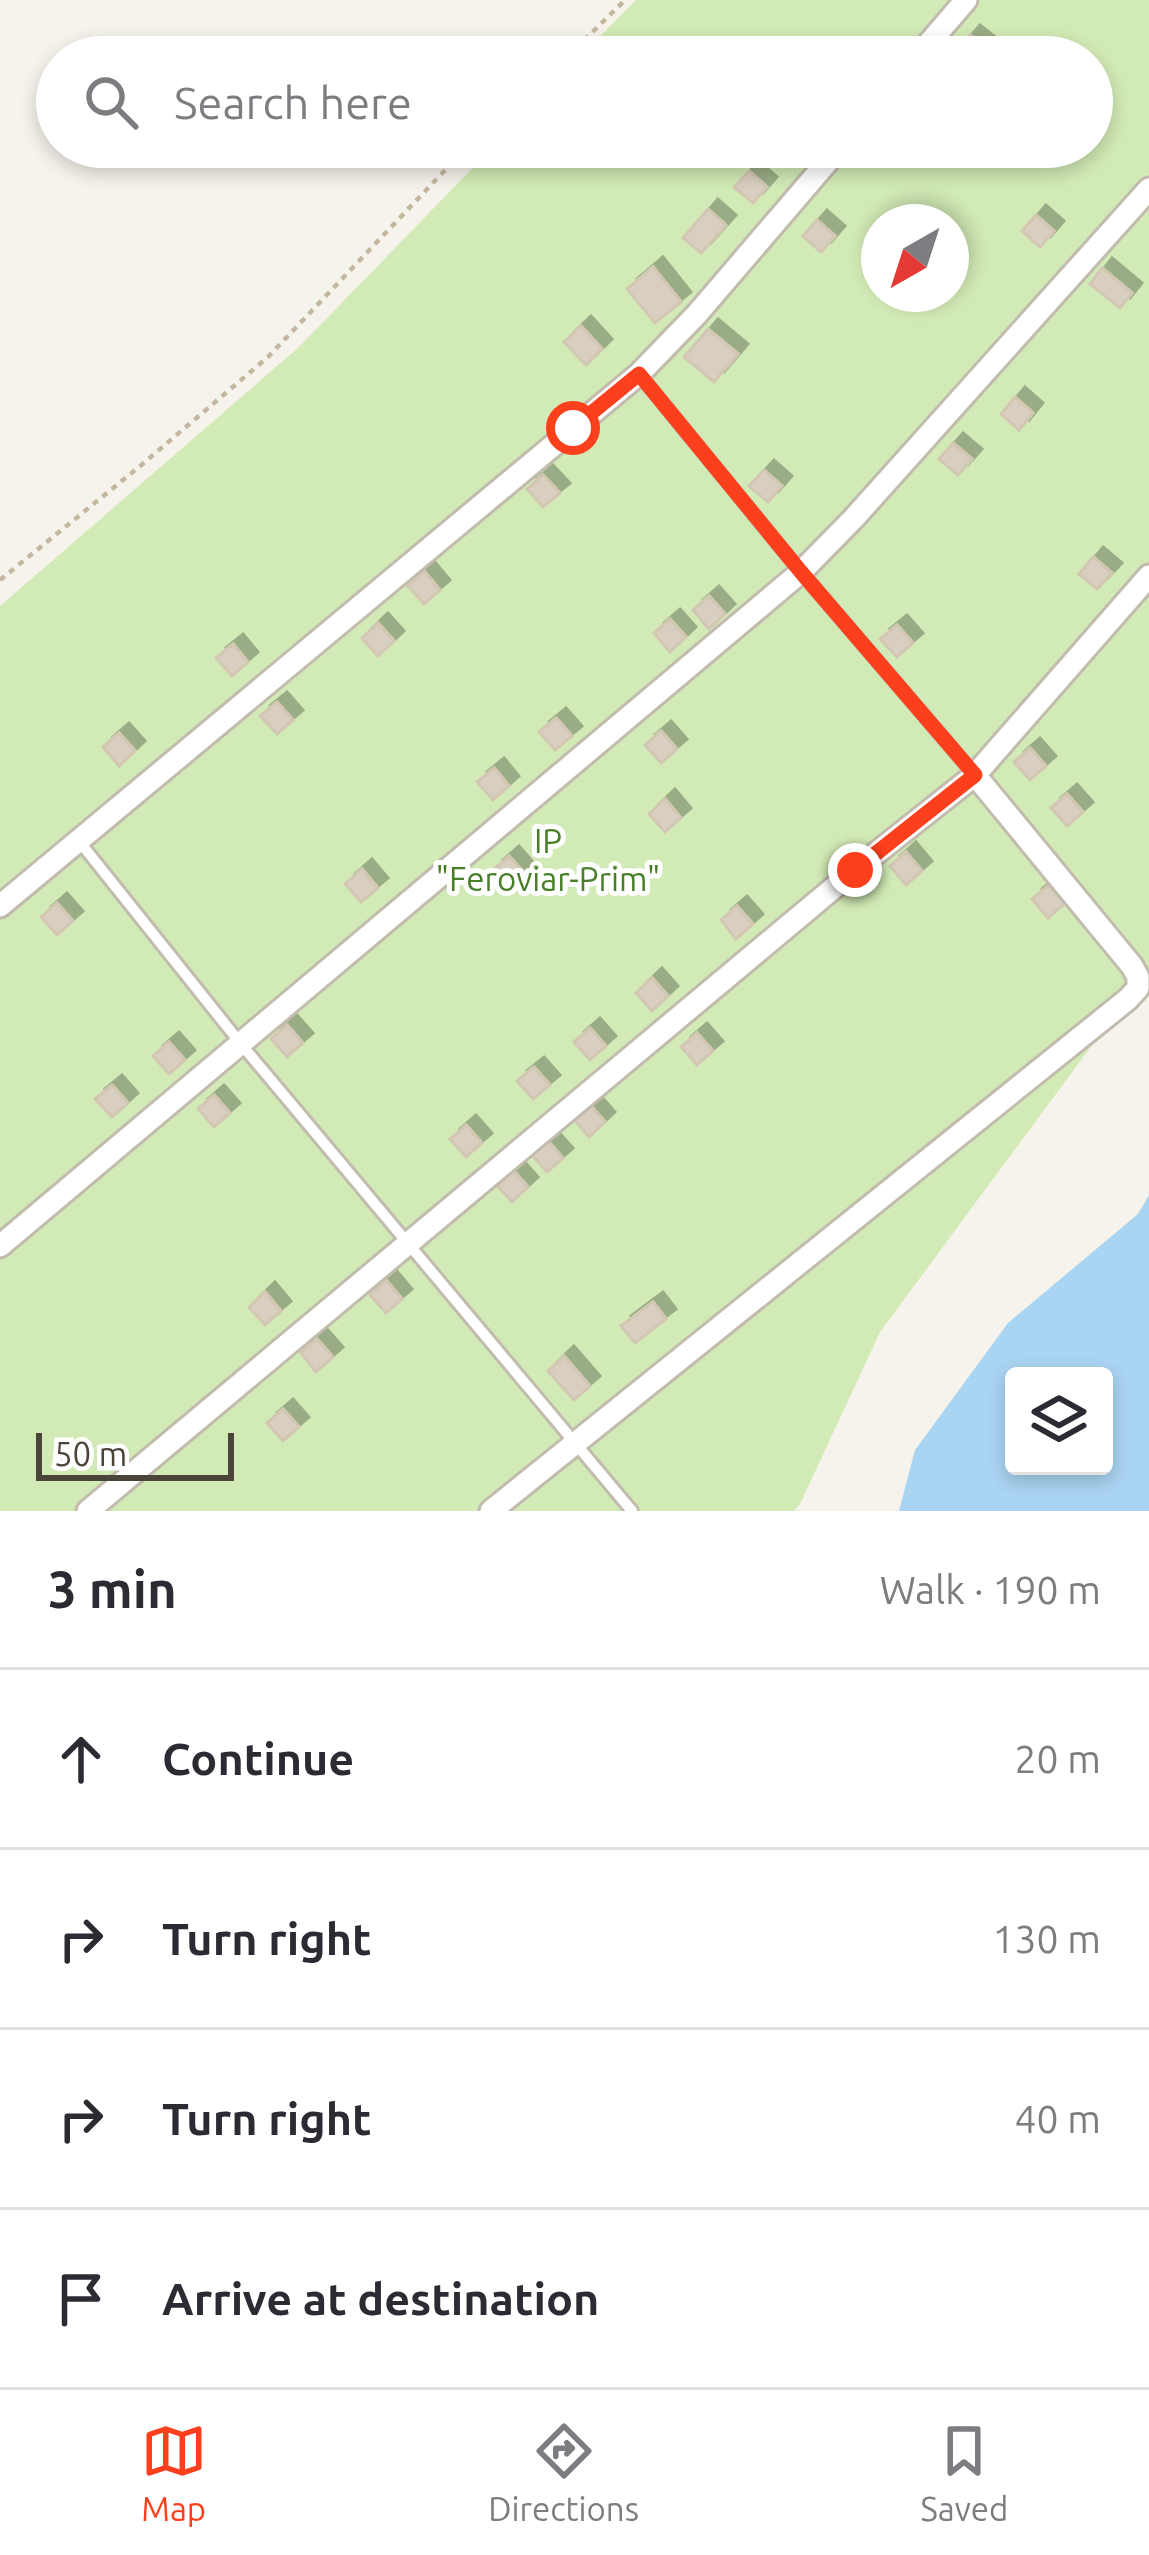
<!DOCTYPE html>
<meta charset="utf-8">
<style>
:root{--surface:#fff;--page:#f7f7f7;--text:#2b2b33;--muted:#7c7c81;--line:#e1e1e2;--accent:#fc3f1d}
body{margin:0;font-family:Ubuntu,sans-serif;background:var(--page);color:var(--text)}
.controls{position:absolute;right:36px;bottom:36px;display:grid;overflow:hidden;border-radius:12px;box-shadow:0 6px 18px #0003}
.controls button{width:108px;height:108px;display:grid;place-items:center;padding:0;border:0;border-bottom:3px solid var(--line);background:var(--surface);color:var(--text);font:60px sans-serif}
.compass{position:absolute;left:861px;top:204px;width:108px;height:108px;border-radius:50%;background:var(--surface);box-shadow:0 6px 18px #0003;rotate:219deg}
.scale{position:absolute;left:36px;bottom:30px;width:198px;box-sizing:border-box;padding-left:12px;border:6px solid #4b4439;border-top:0;font-size:33px;line-height:42px;white-space:nowrap;color:#4b4439;-webkit-text-stroke:9px #fff;paint-order:stroke}
.stop{position:absolute;width:36px;height:36px;margin:-27px;border:9px solid #fc3f1d;border-radius:50%;background:#fff}
.stop.end{background:#fc3f1d;border-color:#fff;box-shadow:0 3px 12px #0008}
.list{margin:0;padding:0;list-style:none}
h2{display:flex;justify-content:space-between;align-items:center;height:156px;margin:0;padding:0 48px;font-size:51px}
h2 small{font-size:39px;font-weight:400;color:var(--muted)}
.list li{display:grid;grid-template-columns:78px 1fr auto;gap:36px;align-items:center;box-sizing:border-box;height:180px;padding:0 48px;border-top:3px solid var(--line)}
.list b{display:block;font-size:45px;white-space:nowrap}
.list em{font-size:39px;font-style:normal;color:var(--muted)}
.icon{flex:none;width:66px;height:66px;fill:none;stroke:currentColor;stroke-width:2;stroke-linecap:round;stroke-linejoin:round}
.map{position:relative;flex:none;width:1149px;height:1511px;overflow:hidden}
.search{position:absolute;background:var(--surface);box-shadow:0 6px 18px #0003;left:36px;right:36px;top:36px;height:132px;display:flex;align-items:center;gap:30px;box-sizing:border-box;padding:0 42px;border-radius:66px;color:var(--muted);font-size:45px}
.sheet{height:876px;background:var(--surface)}
nav{display:flex;justify-content:space-around;align-items:center;box-sizing:border-box;height:168px;border-top:3px solid var(--line);background:var(--surface);font-size:33px;color:var(--muted)}
nav a{display:grid;justify-items:center;gap:6px}
nav .on{color:var(--accent)}
.map>svg:first-child{display:block}
.green{fill:#d2eab5;fill-rule:evenodd}
.water{fill:#a9d4f2;fill-rule:evenodd}
.building{fill:#d8cfc1;stroke:#d3c7b4;stroke-width:3;filter:url(#shadow)}
.lines{fill:none;stroke-linecap:round;stroke-linejoin:round}
.service-casing{stroke:#c2bbae;stroke-width:16}
.minor-casing{stroke:#c2bbae;stroke-width:27}
.path{stroke:#c4b79f;stroke-width:4.5;stroke-dasharray:6 6;stroke-linecap:butt}
.service{stroke:#fff;stroke-width:10}
.minor{stroke:#fff;stroke-width:21}
.route{stroke:#fc3f1d;stroke-width:15}
.labels{text-anchor:middle;dominant-baseline:central;stroke-width:10;stroke-linejoin:round;paint-order:stroke}
.park-label{font-size:33px;fill:#4a7f2a;stroke:#fff}
</style>
<div class="map">
<svg width="1149" height="1511" viewBox="0 0 1149 1511">
<defs>
<filter id="shadow"><feDropShadow dx="10" dy="-10" stdDeviation="0" flood-color="#0004"/></filter>
</defs>
<rect width="100%" height="100%" fill="#f6f3ec"/>
<path class="green" d="M 636,0 L 1149,0 L 1149,968 L 880,1332 L 800,1504 L 794,1511 L 0,1511 L 0,606 L 299,347 L 493,147 L 1092,147 L 1092,57 L 580,57 ZM 879,222 L 951,222 L 951,294 L 879,294 Z"/>
<path class="water" d="M 1149,1195 L 1149,1511 L 899,1511 L 915,1450 L 1008,1323 L 1138,1214 ZM 1014,1376 L 1104,1376 L 1104,1466 L 1014,1466 Z"/>
<g class="building">
<polygon points="970,35 989,50 983,57 963,57 956,51"/>
<polygon points="749,171 767,187 753,203 734,187"/>
<polygon points="708,209 726,225 701,253 683,238"/>
<polygon points="1036,215 1054,231 1040,247 1022,231"/>
<polygon points="817,220 835,236 821,252 803,236"/>
<polygon points="653,267 681,302 655,323 627,289"/>
<polygon points="1102,268 1132,293 1120,308 1090,284"/>
<polygon points="581,326 602,349 586,365 564,342"/>
<polygon points="708,329 738,354 714,382 684,357"/>
<polygon points="1015,397 1033,413 1019,430 1001,414"/>
<polygon points="953,443 972,459 958,475 939,459"/>
<polygon points="764,470 782,486 768,502 749,486"/>
<polygon points="543,475 560,493 543,507 527,489"/>
<polygon points="1093,557 1112,573 1097,589 1079,574"/>
<polygon points="424,571 440,590 424,604 408,586"/>
<polygon points="709,596 725,614 709,629 693,610"/>
<polygon points="670,619 686,637 670,652 654,633"/>
<polygon points="378,623 394,641 378,656 362,638"/>
<polygon points="897,625 913,643 897,657 880,639"/>
<polygon points="233,644 248,662 232,676 216,658"/>
<polygon points="277,702 293,720 277,734 260,716"/>
<polygon points="556,718 572,736 555,750 539,732"/>
<polygon points="661,731 677,749 661,763 645,745"/>
<polygon points="119,733 135,751 119,766 103,747"/>
<polygon points="1030,748 1046,766 1030,780 1014,762"/>
<polygon points="494,768 509,786 493,800 477,782"/>
<polygon points="1067,794 1083,812 1067,826 1051,808"/>
<polygon points="665,799 681,818 665,832 649,814"/>
<polygon points="906,852 922,871 906,885 890,866"/>
<polygon points="509,856 525,874 509,888 493,870"/>
<polygon points="362,869 378,888 361,902 345,884"/>
<polygon points="1049,885 1065,903 1048,918 1032,899"/>
<polygon points="57,903 73,921 57,935 41,917"/>
<polygon points="737,906 753,924 736,939 721,920"/>
<polygon points="652,978 668,996 652,1011 636,993"/>
<polygon points="287,1025 303,1043 287,1057 271,1039"/>
<polygon points="590,1028 606,1046 590,1060 574,1042"/>
<polygon points="697,1033 713,1051 697,1065 681,1047"/>
<polygon points="169,1042 185,1060 169,1074 153,1056"/>
<polygon points="534,1067 550,1085 533,1099 517,1081"/>
<polygon points="112,1085 128,1103 112,1117 95,1099"/>
<polygon points="214,1095 230,1113 214,1127 198,1109"/>
<polygon points="589,1104 605,1122 589,1137 573,1118"/>
<polygon points="466,1125 482,1143 466,1157 450,1139"/>
<polygon points="547,1140 563,1158 547,1172 531,1154"/>
<polygon points="512,1169 528,1187 512,1202 496,1184"/>
<polygon points="386,1280 402,1299 386,1313 370,1295"/>
<polygon points="265,1292 281,1311 265,1325 249,1307"/>
<polygon points="653,1302 666,1319 635,1343 621,1326"/>
<polygon points="317,1339 333,1357 316,1372 301,1353"/>
<polygon points="564,1356 590,1386 574,1400 548,1371"/>
<polygon points="283,1409 299,1427 283,1441 267,1423"/>
</g>
<g class="lines">
<g class="service-casing">
<g id="service">
<polyline points="639,374 801,572 975,775"/>
<polyline points="79,841 241,1044 632,1511"/>
</g>
</g>
<g class="minor-casing">
<g id="minor">
<polyline points="917,57 966,0"/>
<polyline points="0,906 639,374 697,314 840,147"/>
<polyline points="0,1246 801,572 854,518 1149,189"/>
<polyline points="88,1511 855,870 975,775 1149,576"/>
<polyline points="491,1511 1128,999 1138,988 1138,977 1132,966 975,775"/>
</g>
</g>
<g class="path">
<polyline points="567,57 625,0"/>
<polyline points="0,580 139,467 268,357 467,147"/>
</g>
<use href="#service" class="service"/>
<use href="#minor" class="minor"/>
</g>
<g class="lines">
<polyline class="route" points="573,428 639,374 801,572 975,775 855,870"/>
</g>
<g class="labels">
<g class="park-label">
<text x="548" y="840">IP<tspan x="548" dy="38">"Feroviar-Prim"</tspan></text>
</g>
</g>
</svg>
<div class="controls">
<button><svg class="icon" aria-label="layers" viewBox="0 0 24 24"><path d="M12 4l9 5-9 5-9-5zM3 14l9 5 9-5"/></svg></button>
</div>
<svg class="compass" viewBox="-18 -18 36 36"><path d="M0-13l5 13h-10z" fill="#e53935"/><path d="M0 13l5-13h-10z" fill="#7c7c81"/></svg>
<div class="scale">50 m</div>
<div class="stop" style="left:573px;top:428px"></div>
<div class="stop end" style="left:855px;top:870px"></div>
<div class="search"><svg class="icon" aria-label="search" viewBox="0 0 24 24"><circle cx="10" cy="10" r="6"/><path d="M15 15l6 6"/></svg>Search here</div>
</div>
<section class="sheet">
<h2>3 min<small>Walk · 190 m</small></h2>
<ul class="list">
<li><svg class="icon" aria-label="ahead" viewBox="0 0 24 24"><path d="M12 20V5M6 11l6-6 6 6"/></svg><div><b>Continue</b></div><em>20 m</em></li>
<li><svg class="icon" aria-label="right" viewBox="0 0 24 24"><path d="M7 20v-9h11M14 6l5 5-5 5"/></svg><div><b>Turn right</b></div><em>130 m</em></li>
<li><svg class="icon" aria-label="right" viewBox="0 0 24 24"><path d="M7 20v-9h11M14 6l5 5-5 5"/></svg><div><b>Turn right</b></div><em>40 m</em></li>
<li><svg class="icon" aria-label="arrive" viewBox="0 0 24 24"><path d="M6 21V4h12l-3 4 3 4H6"/></svg><div><b>Arrive at destination</b></div></li>
</ul>
</section>
<nav>
<a class="on"><svg class="icon" aria-label="map" viewBox="0 0 24 24"><path d="M3 6l6-2 6 2 6-2v14l-6 2-6-2-6 2zM9 4v14M15 6v14"/></svg>Map</a>
<a><svg class="icon" aria-label="directions" viewBox="0 0 24 24"><path d="M12 3l9 9-9 9-9-9zM9 14v-3h6M13 9l2 2-2 2"/></svg>Directions</a>
<a><svg class="icon" aria-label="saved" viewBox="0 0 24 24"><path d="M7 4h10v16l-5-4-5 4z"/></svg>Saved</a>
</nav>
